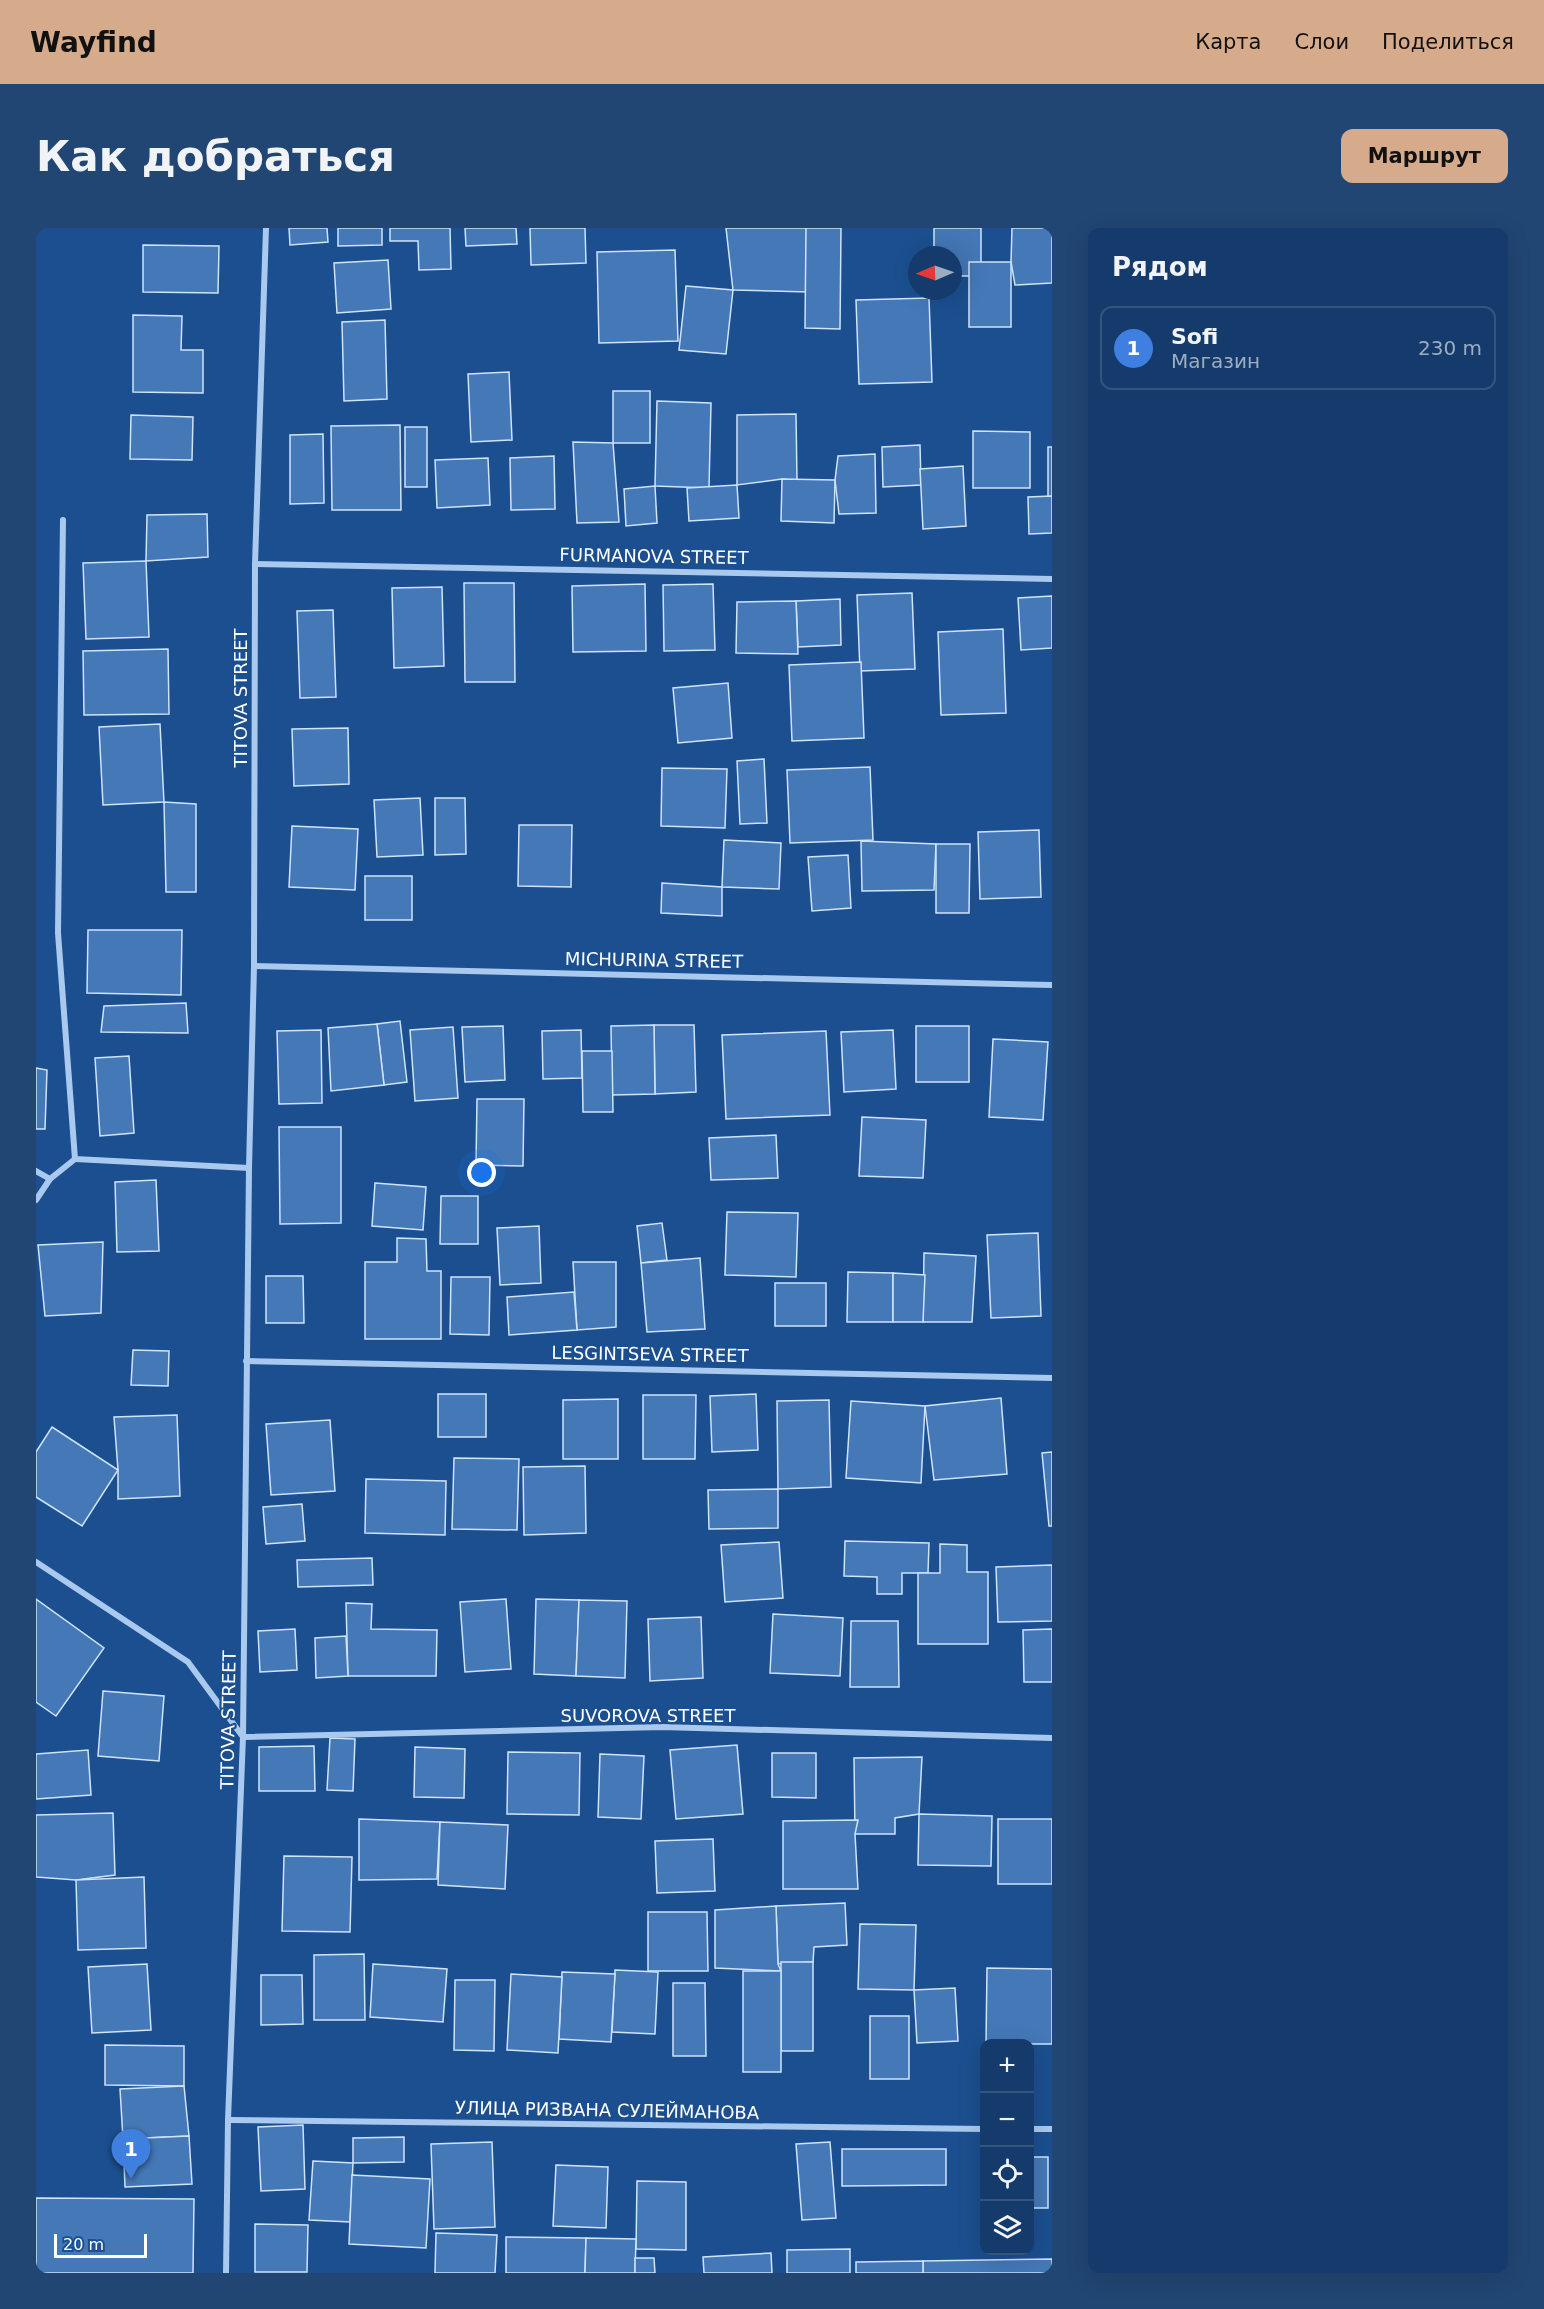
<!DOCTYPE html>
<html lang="ru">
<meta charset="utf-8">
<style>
:root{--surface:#143b6b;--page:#214673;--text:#f1f3f6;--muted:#9dadc1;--line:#33557e;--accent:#d6ab8b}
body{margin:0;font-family:"DejaVu Sans",sans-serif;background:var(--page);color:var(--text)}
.controls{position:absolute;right:18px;bottom:18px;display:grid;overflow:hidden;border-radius:12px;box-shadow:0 6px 24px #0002}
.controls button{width:54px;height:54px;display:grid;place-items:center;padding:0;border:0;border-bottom:2px solid var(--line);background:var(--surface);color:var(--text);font:30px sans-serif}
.compass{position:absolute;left:872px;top:18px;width:54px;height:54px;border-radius:50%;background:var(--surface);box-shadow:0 6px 24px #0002;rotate:268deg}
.scale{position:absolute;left:18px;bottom:15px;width:93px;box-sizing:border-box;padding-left:6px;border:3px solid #fff;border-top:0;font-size:16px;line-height:21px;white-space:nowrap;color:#fff;-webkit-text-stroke:4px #1b4f8f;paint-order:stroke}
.you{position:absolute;left:446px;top:945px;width:21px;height:21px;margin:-15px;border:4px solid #fff;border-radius:50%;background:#1a73e8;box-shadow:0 0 0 9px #1a73e833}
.badge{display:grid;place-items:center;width:39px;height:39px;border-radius:50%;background:var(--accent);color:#fff;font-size:20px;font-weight:700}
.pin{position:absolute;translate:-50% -50px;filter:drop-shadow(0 2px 3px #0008)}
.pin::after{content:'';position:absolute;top:32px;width:21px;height:18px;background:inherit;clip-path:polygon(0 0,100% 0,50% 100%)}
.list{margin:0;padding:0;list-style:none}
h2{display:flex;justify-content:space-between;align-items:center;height:78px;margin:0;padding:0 24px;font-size:26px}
h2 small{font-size:20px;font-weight:400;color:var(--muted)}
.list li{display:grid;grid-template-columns:39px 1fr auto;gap:18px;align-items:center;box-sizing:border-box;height:84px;margin:0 12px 12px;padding:0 12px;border:2px solid var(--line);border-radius:12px}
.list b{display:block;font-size:22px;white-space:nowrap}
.list p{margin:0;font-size:20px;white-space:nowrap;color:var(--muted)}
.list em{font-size:20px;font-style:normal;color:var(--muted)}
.icon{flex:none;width:33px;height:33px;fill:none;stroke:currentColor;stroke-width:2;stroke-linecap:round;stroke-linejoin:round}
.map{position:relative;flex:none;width:1016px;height:2045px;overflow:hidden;border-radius:12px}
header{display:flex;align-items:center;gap:36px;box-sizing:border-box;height:84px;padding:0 30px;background:var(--accent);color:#111}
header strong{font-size:28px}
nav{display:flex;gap:33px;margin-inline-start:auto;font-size:21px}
.intro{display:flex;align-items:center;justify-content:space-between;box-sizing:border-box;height:144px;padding:0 36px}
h1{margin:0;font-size:42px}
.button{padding:15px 27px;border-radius:12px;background:var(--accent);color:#111;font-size:21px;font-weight:700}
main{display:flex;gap:36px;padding:0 36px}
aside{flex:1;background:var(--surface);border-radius:12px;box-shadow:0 6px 24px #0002}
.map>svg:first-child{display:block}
.building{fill:#4478b7;stroke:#cfe3fa;stroke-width:1.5}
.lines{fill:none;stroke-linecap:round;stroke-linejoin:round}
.minor{stroke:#a9c9ee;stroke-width:6}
.labels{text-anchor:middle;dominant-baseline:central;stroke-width:4.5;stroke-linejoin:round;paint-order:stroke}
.street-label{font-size:18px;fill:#fff;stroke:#1b4f8f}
</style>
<header>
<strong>Wayfind</strong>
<nav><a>Карта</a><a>Слои</a><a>Поделиться</a></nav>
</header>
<div class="intro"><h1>Как добраться</h1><a class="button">Маршрут</a></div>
<main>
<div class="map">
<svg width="1016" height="2045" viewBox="0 0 1016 2045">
<rect width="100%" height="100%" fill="#1b4f8f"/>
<g class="building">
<polygon points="253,0 291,0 292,14 254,17"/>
<polygon points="302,0 346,0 346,17 302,18"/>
<polygon points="354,0 414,0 415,41 383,42 382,13 354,13"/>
<polygon points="429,0 480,0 481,16 430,18"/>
<polygon points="494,0 549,0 550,35 495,37"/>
<polygon points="690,0 771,0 773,64 697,62"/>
<polygon points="770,0 805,0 804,101 769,100"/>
<polygon points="898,0 945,0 945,48 917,48 917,27 898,27"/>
<polygon points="976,0 1016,0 1016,55 979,57 975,34"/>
<polygon points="107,17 183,18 182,65 107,64"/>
<polygon points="639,22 642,113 563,115 561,24"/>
<polygon points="352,32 355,81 301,85 298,35"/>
<rect x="933" y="34" width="42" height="65"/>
<polygon points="650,58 697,62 690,126 643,122"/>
<polygon points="893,70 896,154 823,156 820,72"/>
<polygon points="97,87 146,88 145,122 167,122 167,165 97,164"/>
<polygon points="349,92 351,171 308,173 306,94"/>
<polygon points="473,144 476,212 435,214 432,146"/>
<rect x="577" y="163" width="37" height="52"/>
<polygon points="621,173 675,175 673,260 619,258"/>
<polygon points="760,186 761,253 746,251 701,257 701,187"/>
<polygon points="95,187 157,189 156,232 94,231"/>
<polygon points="364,197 365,282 296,282 295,198"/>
<rect x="369" y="199" width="22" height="60"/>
<polygon points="937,203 994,204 994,260 937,260"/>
<polygon points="287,206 288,275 254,276 254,207"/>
<polygon points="537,214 577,215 583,294 541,295"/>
<polygon points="884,217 885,257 847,259 846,219"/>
<polygon points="1012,219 1016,219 1016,268 1012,269"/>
<polygon points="839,226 840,285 803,286 799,252 802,228"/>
<polygon points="518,228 519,281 475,282 474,230"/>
<polygon points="452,230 454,277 401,280 399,232"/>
<polygon points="927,238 930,298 887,301 884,241"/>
<polygon points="746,251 799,252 798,295 745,293"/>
<polygon points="701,257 703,290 653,293 651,260"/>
<polygon points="619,258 621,295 590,298 588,261"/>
<polygon points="1016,268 1016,305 993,306 992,269"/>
<polygon points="171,286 172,329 110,333 111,287"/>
<polygon points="110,333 113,409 50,411 47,335"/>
<polygon points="428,355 478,355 479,454 429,454"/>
<polygon points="609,356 610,423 537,424 536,358"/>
<polygon points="677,356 679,422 628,423 627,357"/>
<polygon points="406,359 408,438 358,440 356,360"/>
<polygon points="876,365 879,441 824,443 821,367"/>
<polygon points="1016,368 1016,420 985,422 982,370"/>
<polygon points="804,371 805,417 762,419 760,373"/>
<polygon points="760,373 762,426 700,425 701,374"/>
<polygon points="297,382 300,469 264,470 261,383"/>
<polygon points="967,401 970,485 905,487 902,404"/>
<polygon points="132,421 133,486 48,487 47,423"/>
<polygon points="825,434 828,510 756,513 753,437"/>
<polygon points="692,455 696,510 642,515 637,460"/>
<polygon points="124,496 128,574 67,577 63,499"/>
<polygon points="312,500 313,556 258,558 256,501"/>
<polygon points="728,531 731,595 704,596 701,533"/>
<polygon points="834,539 837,612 754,615 751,542"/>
<polygon points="626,540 691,541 689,600 625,598"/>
<polygon points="384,570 387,627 341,629 338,572"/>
<polygon points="399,570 429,570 430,626 399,627"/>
<polygon points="128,574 160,576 160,664 130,664"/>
<polygon points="483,597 536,597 535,659 482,658"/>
<polygon points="256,598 322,601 319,662 253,659"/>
<polygon points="1003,602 1005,669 944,671 942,604"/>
<polygon points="688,612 745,615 743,661 686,659"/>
<polygon points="825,613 900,616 898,662 826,663"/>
<polygon points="900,616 934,616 933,685 900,685"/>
<polygon points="812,627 815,680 776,683 772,629"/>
<rect x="329" y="648" width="47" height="44"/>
<polygon points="626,655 686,659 686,688 625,685"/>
<polygon points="52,702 146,702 145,767 51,765"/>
<polygon points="150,775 152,805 65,804 68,778"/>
<polygon points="364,793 371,854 348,857 341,796"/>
<polygon points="341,796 348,857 295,863 292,800"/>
<polygon points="618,797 658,797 660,864 619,866"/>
<polygon points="618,797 619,866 576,867 575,798"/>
<polygon points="467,798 469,852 429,854 426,799"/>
<rect x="880" y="798" width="53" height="56"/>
<polygon points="417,799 422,870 379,873 374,802"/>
<polygon points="285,802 286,875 243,876 241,803"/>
<polygon points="545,802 546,850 507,851 506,803"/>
<polygon points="857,802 860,861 808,864 805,804"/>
<polygon points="790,803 794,887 690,891 686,807"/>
<polygon points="957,811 1012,814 1007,892 953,889"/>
<polygon points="546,823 576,823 577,884 547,884"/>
<polygon points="93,828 98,905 64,908 59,830"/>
<polygon points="0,840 11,842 9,901 0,901"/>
<polygon points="441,871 488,871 487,938 440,937"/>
<polygon points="826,889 890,892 887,950 823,948"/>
<polygon points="243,899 305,899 305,995 244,996"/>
<polygon points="740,907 742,950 675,952 673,910"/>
<polygon points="120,952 123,1023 81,1024 79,954"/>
<polygon points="339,955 390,959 387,1002 336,998"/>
<polygon points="405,968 442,968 442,1016 404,1016"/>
<polygon points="691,984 762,985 760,1049 689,1047"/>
<polygon points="626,995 631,1032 605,1035 601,998"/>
<polygon points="503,998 505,1055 464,1057 461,1000"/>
<polygon points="1002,1005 1005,1088 955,1090 951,1007"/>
<polygon points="361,1010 390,1011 391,1043 405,1043 405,1111 329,1111 329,1034 361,1034"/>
<polygon points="67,1014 65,1085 9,1088 2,1017"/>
<polygon points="888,1025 940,1028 936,1094 887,1094"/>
<polygon points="664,1030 669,1101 611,1104 605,1035"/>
<polygon points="537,1034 580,1034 580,1099 541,1102"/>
<polygon points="812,1044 857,1045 857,1094 811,1094"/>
<polygon points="857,1045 889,1047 887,1094 857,1094"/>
<polygon points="230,1048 267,1048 268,1095 230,1095"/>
<polygon points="415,1049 454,1049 453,1107 414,1106"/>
<rect x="739" y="1055" width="51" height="43"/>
<polygon points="538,1064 541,1102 473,1107 471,1069"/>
<polygon points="97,1122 133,1123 132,1158 95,1157"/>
<rect x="402" y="1166" width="48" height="43"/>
<polygon points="720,1166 722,1222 676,1224 674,1168"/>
<polygon points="607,1167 660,1167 659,1231 607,1231"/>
<polygon points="965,1170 971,1246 898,1252 889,1178"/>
<polygon points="582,1171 582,1231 527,1231 527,1172"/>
<polygon points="793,1172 795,1259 742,1261 741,1173"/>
<polygon points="815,1173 889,1178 885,1255 810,1250"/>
<polygon points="141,1187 144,1268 82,1271 82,1242 78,1189"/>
<polygon points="294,1192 299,1263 235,1267 230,1196"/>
<polygon points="16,1199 82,1242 46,1298 0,1269 0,1224"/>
<polygon points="1016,1224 1016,1298 1013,1298 1006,1225"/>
<polygon points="418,1230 483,1231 481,1302 416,1301"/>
<polygon points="549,1238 550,1305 488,1307 487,1239"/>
<polygon points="330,1251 410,1253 409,1307 329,1305"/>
<polygon points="742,1261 742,1300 673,1301 672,1262"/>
<polygon points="266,1276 269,1313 230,1316 227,1279"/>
<polygon points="809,1313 893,1315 892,1345 866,1345 866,1366 841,1366 841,1349 808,1348"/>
<polygon points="743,1314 747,1370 689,1374 685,1317"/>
<polygon points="904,1316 931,1317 931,1344 952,1344 952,1416 882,1416 882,1345 904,1345"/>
<polygon points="336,1330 337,1357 262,1359 261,1332"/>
<polygon points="1016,1337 1016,1393 962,1394 960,1339"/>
<polygon points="0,1371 68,1420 20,1488 0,1474"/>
<polygon points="470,1371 475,1441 429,1444 424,1374"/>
<polygon points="500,1371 543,1372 540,1448 498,1446"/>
<polygon points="543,1372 591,1373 589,1450 540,1448"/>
<polygon points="310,1375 336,1376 335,1401 401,1402 400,1448 312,1448"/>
<polygon points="737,1386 807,1390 804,1448 734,1445"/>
<polygon points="665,1389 667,1450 614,1453 612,1391"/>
<polygon points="815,1393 862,1393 863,1459 814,1459"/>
<polygon points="259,1401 261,1442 224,1444 222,1403"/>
<polygon points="1016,1401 1016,1454 988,1454 987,1402"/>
<polygon points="310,1408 312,1448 280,1450 279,1410"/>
<polygon points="67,1463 128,1468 123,1533 62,1528"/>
<polygon points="294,1510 319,1511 317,1563 291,1562"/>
<polygon points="701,1517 707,1586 640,1591 634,1522"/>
<polygon points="278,1518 279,1563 223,1563 223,1519"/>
<polygon points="379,1519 429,1521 428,1570 378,1569"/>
<polygon points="52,1522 55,1567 0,1571 0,1526"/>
<polygon points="472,1524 544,1525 543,1587 471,1586"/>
<polygon points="736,1525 780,1525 780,1570 736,1569"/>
<polygon points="564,1526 608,1528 605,1591 562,1589"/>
<polygon points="886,1529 883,1586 859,1590 859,1606 819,1606 818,1530"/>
<polygon points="77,1585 79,1647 40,1652 0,1649 0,1587"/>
<polygon points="883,1586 956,1588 955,1638 882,1637"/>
<polygon points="323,1591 404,1594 401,1651 323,1652"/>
<rect x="962" y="1591" width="54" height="65"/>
<polygon points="822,1592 819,1606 822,1661 747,1661 747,1593"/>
<polygon points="404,1594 472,1597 469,1661 402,1657"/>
<polygon points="677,1611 679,1663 621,1665 619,1613"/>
<polygon points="248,1628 316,1629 314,1704 246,1703"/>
<polygon points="108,1649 110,1720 42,1722 40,1652"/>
<polygon points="809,1675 811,1717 778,1719 777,1734 742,1736 740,1678"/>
<polygon points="740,1678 742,1736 745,1743 679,1740 679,1682"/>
<polygon points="612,1684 671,1684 672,1743 612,1743"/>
<polygon points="824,1696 880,1697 878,1762 822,1761"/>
<polygon points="328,1726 329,1792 278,1792 278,1727"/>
<rect x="745" y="1734" width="32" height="89"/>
<polygon points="111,1736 115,1802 56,1805 52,1739"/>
<polygon points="337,1736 411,1741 407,1794 334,1789"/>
<polygon points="951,1740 1016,1741 1016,1816 950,1816"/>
<polygon points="579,1742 622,1744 619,1806 576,1804"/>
<rect x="707" y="1743" width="38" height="101"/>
<polygon points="526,1744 579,1746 575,1814 523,1811"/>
<polygon points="475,1746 526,1749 522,1825 471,1822"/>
<polygon points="225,1747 266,1747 267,1796 225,1797"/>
<polygon points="419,1752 459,1752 458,1823 418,1822"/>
<polygon points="637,1755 669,1755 670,1828 637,1828"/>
<polygon points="919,1760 922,1813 881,1815 878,1762"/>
<rect x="834" y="1788" width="39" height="63"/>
<polygon points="69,1817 148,1818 148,1858 69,1857"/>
<polygon points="148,1858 153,1908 87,1911 84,1861"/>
<polygon points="267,1897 269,1961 225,1963 222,1899"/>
<polygon points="153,1908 156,1956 89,1959 87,1911"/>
<polygon points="368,1909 368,1934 317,1935 317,1910"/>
<polygon points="456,1914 459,1999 398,2001 395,1916"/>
<polygon points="794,1914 800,1990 766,1992 760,1916"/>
<polygon points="806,1921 910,1921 910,1957 806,1958"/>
<rect x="946" y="1929" width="2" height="51"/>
<rect x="993" y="1929" width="19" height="51"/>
<polygon points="277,1933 317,1935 314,1994 273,1992"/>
<polygon points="520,1937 572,1939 570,2000 517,1998"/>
<polygon points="316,1947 394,1951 390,2020 313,2016"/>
<polygon points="601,1953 650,1954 650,2022 600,2021"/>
<polygon points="0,1970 158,1971 157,2045 0,2045"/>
<polygon points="219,1996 272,1997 271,2044 219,2044"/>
<polygon points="400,2005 461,2007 459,2045 399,2045"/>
<polygon points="470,2009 550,2010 549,2045 470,2045"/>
<polygon points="550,2010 600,2011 599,2045 549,2045"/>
<polygon points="814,2021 814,2045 751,2045 751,2022"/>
<polygon points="735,2025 736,2045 668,2045 667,2029"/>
<polygon points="599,2030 618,2030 619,2045 599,2045"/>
<polygon points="1016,2031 1016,2045 887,2045 887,2033"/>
<polygon points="887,2033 887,2045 820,2045 820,2034"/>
</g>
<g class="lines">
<g class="minor">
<polyline points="27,292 22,705 39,931 213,940"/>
<polyline points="219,336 1016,351"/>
<polyline points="218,738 1016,757"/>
<polyline points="0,943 14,951 39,931"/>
<polyline points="0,972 14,951"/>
<polyline points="210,1133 1016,1150"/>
<polyline points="0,1334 152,1434 207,1509 626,1499 1016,1510"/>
<polyline points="192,1892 948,1901"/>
<polyline points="993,1901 1016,1901"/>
<polyline points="190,2045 192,1892 207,1509 213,940 218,738 219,336 230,0"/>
</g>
</g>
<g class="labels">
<g class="street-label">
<text transform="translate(618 328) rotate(1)">FURMANOVA STREET</text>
<text transform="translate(204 470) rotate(-90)">TITOVA STREET</text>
<text transform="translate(618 732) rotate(1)">MICHURINA STREET</text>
<text transform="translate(614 1126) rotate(1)">LESGINTSEVA STREET</text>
<text x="612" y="1487">SUVOROVA STREET</text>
<text transform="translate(192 1492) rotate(-89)">TITOVA STREET</text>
<text transform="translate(571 1882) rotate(1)">УЛИЦА РИЗВАНА СУЛЕЙМАНОВА</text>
</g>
</g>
</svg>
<div class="controls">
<button>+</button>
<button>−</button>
<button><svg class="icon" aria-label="locate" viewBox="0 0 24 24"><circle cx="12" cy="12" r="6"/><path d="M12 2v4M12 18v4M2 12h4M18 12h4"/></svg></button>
<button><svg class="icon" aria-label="layers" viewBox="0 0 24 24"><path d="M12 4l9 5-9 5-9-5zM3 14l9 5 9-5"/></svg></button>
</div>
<svg class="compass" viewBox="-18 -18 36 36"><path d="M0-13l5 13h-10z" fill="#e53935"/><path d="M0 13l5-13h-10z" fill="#9dadc1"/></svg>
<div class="scale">20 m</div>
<div class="you"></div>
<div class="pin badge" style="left:95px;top:1951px;background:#3f7fe0">1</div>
</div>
<aside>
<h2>Рядом<small></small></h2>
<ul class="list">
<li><span class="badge" style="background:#3f7fe0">1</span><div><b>Sofi</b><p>Магазин</p></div><em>230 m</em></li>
</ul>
</aside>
</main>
